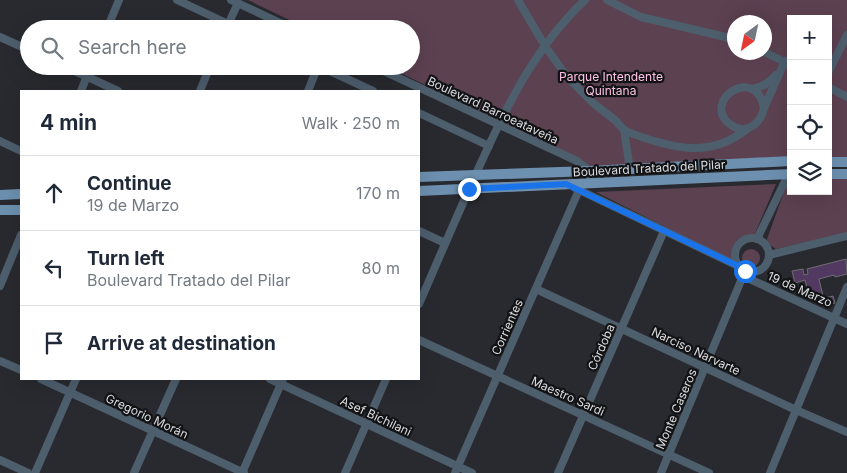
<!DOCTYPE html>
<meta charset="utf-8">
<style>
:root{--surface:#fff;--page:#f2f2f3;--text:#1f2937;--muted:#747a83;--line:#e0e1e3}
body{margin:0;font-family:Inter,sans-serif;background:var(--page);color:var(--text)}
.controls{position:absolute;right:15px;top:15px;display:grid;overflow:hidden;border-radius:0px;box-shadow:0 5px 20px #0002}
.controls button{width:45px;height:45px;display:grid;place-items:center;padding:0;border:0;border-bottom:1px solid var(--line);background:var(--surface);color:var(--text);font:25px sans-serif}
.compass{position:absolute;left:727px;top:15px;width:45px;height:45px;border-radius:50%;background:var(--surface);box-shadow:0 5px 20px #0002;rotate:213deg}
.stop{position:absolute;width:15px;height:15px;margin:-11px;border:4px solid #1a73e8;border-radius:50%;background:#fff}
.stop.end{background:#1a73e8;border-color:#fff;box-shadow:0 1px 5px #0008}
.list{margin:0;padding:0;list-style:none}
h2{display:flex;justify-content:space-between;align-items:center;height:65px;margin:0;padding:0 20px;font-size:21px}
h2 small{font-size:16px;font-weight:400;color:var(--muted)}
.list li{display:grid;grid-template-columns:32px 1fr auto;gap:15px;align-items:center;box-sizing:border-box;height:75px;padding:0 20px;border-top:1px solid var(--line)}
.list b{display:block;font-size:19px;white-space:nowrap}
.list p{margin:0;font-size:16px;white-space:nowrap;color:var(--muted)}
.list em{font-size:16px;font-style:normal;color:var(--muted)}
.icon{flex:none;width:28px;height:28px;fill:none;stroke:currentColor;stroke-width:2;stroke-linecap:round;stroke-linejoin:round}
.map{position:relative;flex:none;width:847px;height:473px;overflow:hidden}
.search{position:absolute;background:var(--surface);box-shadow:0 5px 20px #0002;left:20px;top:20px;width:400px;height:55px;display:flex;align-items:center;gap:12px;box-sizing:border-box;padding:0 18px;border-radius:28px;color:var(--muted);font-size:19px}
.panel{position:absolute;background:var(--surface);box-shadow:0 5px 20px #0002;left:20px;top:90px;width:400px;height:290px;border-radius:0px}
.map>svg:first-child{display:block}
.green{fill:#5c4151;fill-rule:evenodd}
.building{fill:#513961;stroke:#706d72}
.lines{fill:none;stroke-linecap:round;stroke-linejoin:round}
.minor{stroke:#4d5e6d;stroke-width:8}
.major{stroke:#6d90b0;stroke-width:10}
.route{stroke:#1a73e8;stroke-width:6}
.labels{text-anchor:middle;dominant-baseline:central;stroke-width:4.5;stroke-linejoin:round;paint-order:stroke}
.park-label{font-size:12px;fill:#fec1e4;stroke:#121315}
.street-label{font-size:12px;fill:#dddde1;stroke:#121315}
</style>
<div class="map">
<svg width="847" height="473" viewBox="0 0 847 473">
<rect width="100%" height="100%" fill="#292a2f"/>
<g class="green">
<path d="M 248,0 L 847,0 L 847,160 L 828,159 L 828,19 L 791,19 L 791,158 L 591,167 L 576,158 L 386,66 L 411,66 L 411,29 L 308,29 ZM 734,22 L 764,22 L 764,52 L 734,52 Z"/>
<polygon points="789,178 791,178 791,191 828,191 828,178 847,179 847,233 776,249 766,242"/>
<path d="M 776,184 L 754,236 C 738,234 729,245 733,261 L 596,192 Z"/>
<circle cx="751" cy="258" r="9"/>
</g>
<g class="building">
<polygon points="846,259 847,274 835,277 834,275 819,279 823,296 816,298 814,291 808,292 805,280 795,283 792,271 803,269 804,275 808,274 807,269"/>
<polygon points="833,296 835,303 823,306 822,299"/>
</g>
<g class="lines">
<g class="minor">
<polyline points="177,0 239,29"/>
<polyline points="231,0 293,29"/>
<polyline points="518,0 545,46 568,78 593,103 615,120 624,130 630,169"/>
<polyline points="607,0 641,17 734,39"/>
<polyline points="107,29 119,0"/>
<polyline points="226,29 238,3"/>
<polyline points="0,37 29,50"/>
<polyline points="764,52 791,65"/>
<polyline points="64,66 118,91"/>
<polyline points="319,66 373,91"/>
<polyline points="373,66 577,161 590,171 591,183"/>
<polyline points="828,73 847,35"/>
<polyline points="828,87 847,97"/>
<path d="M 752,89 C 763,87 769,83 776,75"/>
<polyline points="81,91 91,66"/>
<polyline points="200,91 210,66"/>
<polyline points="308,91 318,66"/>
<path d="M 764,108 C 756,63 699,102 731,125 C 746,136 761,123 764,108 L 785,61"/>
<polyline points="419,113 489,146"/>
<path d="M 624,130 C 641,138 677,149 696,148 C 715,148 733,140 747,129"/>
<polyline points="0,141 21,151"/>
<polyline points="575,188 738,266"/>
<polyline points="419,231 445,243"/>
<circle cx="752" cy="255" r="17"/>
<polyline points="757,239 790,171"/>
<polyline points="769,255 847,236"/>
<polyline points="743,276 847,324"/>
<polyline points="0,286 21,235"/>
<polyline points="536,289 796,410 847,432"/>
<path d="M 419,304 C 439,258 459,211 480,165 C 507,105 536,46 585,0"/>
<polyline points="419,340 709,473"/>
<polyline points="0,361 21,370"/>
<polyline points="41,379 244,473"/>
<polyline points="270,379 472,473"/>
<polyline points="0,460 28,473"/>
<polyline points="35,473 76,379"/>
<polyline points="134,473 176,379"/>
<polyline points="242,473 283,379"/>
<polyline points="345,473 386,379"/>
<polyline points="455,473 579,190"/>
<polyline points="558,473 664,231"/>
<polyline points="661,473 745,271"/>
<polyline points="770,473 847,287"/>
</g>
<g class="major">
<polyline points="828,162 847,162"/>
<polyline points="828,174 847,174"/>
<polyline points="419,177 590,171 791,161"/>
<polyline points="419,191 791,174"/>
<polyline points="0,195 21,194"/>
<polyline points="0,210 21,210"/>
</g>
</g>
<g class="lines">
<polyline class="route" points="469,189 566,184 738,266 745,271"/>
</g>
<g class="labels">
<g class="park-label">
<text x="611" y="76">Parque Intendente<tspan x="611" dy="14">Quintana</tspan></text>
</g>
<g class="street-label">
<text transform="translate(493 110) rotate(25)">Boulevard Barroeataveña</text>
<text transform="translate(649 168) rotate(-3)">Boulevard Tratado del Pilar</text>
<text transform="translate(800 289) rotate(24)">19 de Marzo</text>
<text transform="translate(507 327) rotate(-66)">Corrientes</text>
<text transform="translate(601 347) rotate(-66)">Córdoba</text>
<text transform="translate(696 351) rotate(25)">Narciso Narvarte</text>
<text transform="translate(568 396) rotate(24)">Maestro Sardi</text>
<text transform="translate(676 409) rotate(-67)">Monte Caseros</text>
<text transform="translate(147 416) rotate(25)">Gregorio Morán</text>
<text transform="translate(376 416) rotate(25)">Asef Bichilani</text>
</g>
</g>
</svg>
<div class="controls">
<button>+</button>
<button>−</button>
<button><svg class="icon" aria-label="locate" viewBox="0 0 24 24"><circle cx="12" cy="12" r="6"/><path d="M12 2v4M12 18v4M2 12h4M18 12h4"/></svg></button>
<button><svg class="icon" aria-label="layers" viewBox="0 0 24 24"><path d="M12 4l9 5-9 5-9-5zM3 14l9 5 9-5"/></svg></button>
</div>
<svg class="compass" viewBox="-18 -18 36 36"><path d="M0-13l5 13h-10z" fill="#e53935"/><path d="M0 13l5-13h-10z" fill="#747a83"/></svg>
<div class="stop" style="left:745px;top:271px"></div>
<div class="stop end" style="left:469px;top:189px"></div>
<div class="search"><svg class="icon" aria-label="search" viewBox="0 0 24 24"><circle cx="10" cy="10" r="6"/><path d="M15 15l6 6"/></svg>Search here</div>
<section class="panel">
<h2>4 min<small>Walk · 250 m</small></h2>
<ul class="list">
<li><svg class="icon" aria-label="ahead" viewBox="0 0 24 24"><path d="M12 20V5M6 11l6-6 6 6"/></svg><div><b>Continue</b><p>19 de Marzo</p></div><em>170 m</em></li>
<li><svg class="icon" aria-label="left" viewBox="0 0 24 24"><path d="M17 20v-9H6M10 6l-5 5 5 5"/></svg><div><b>Turn left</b><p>Boulevard Tratado del Pilar</p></div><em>80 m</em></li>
<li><svg class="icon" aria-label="arrive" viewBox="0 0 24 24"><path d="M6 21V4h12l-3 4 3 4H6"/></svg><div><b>Arrive at destination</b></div></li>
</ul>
</section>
</div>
